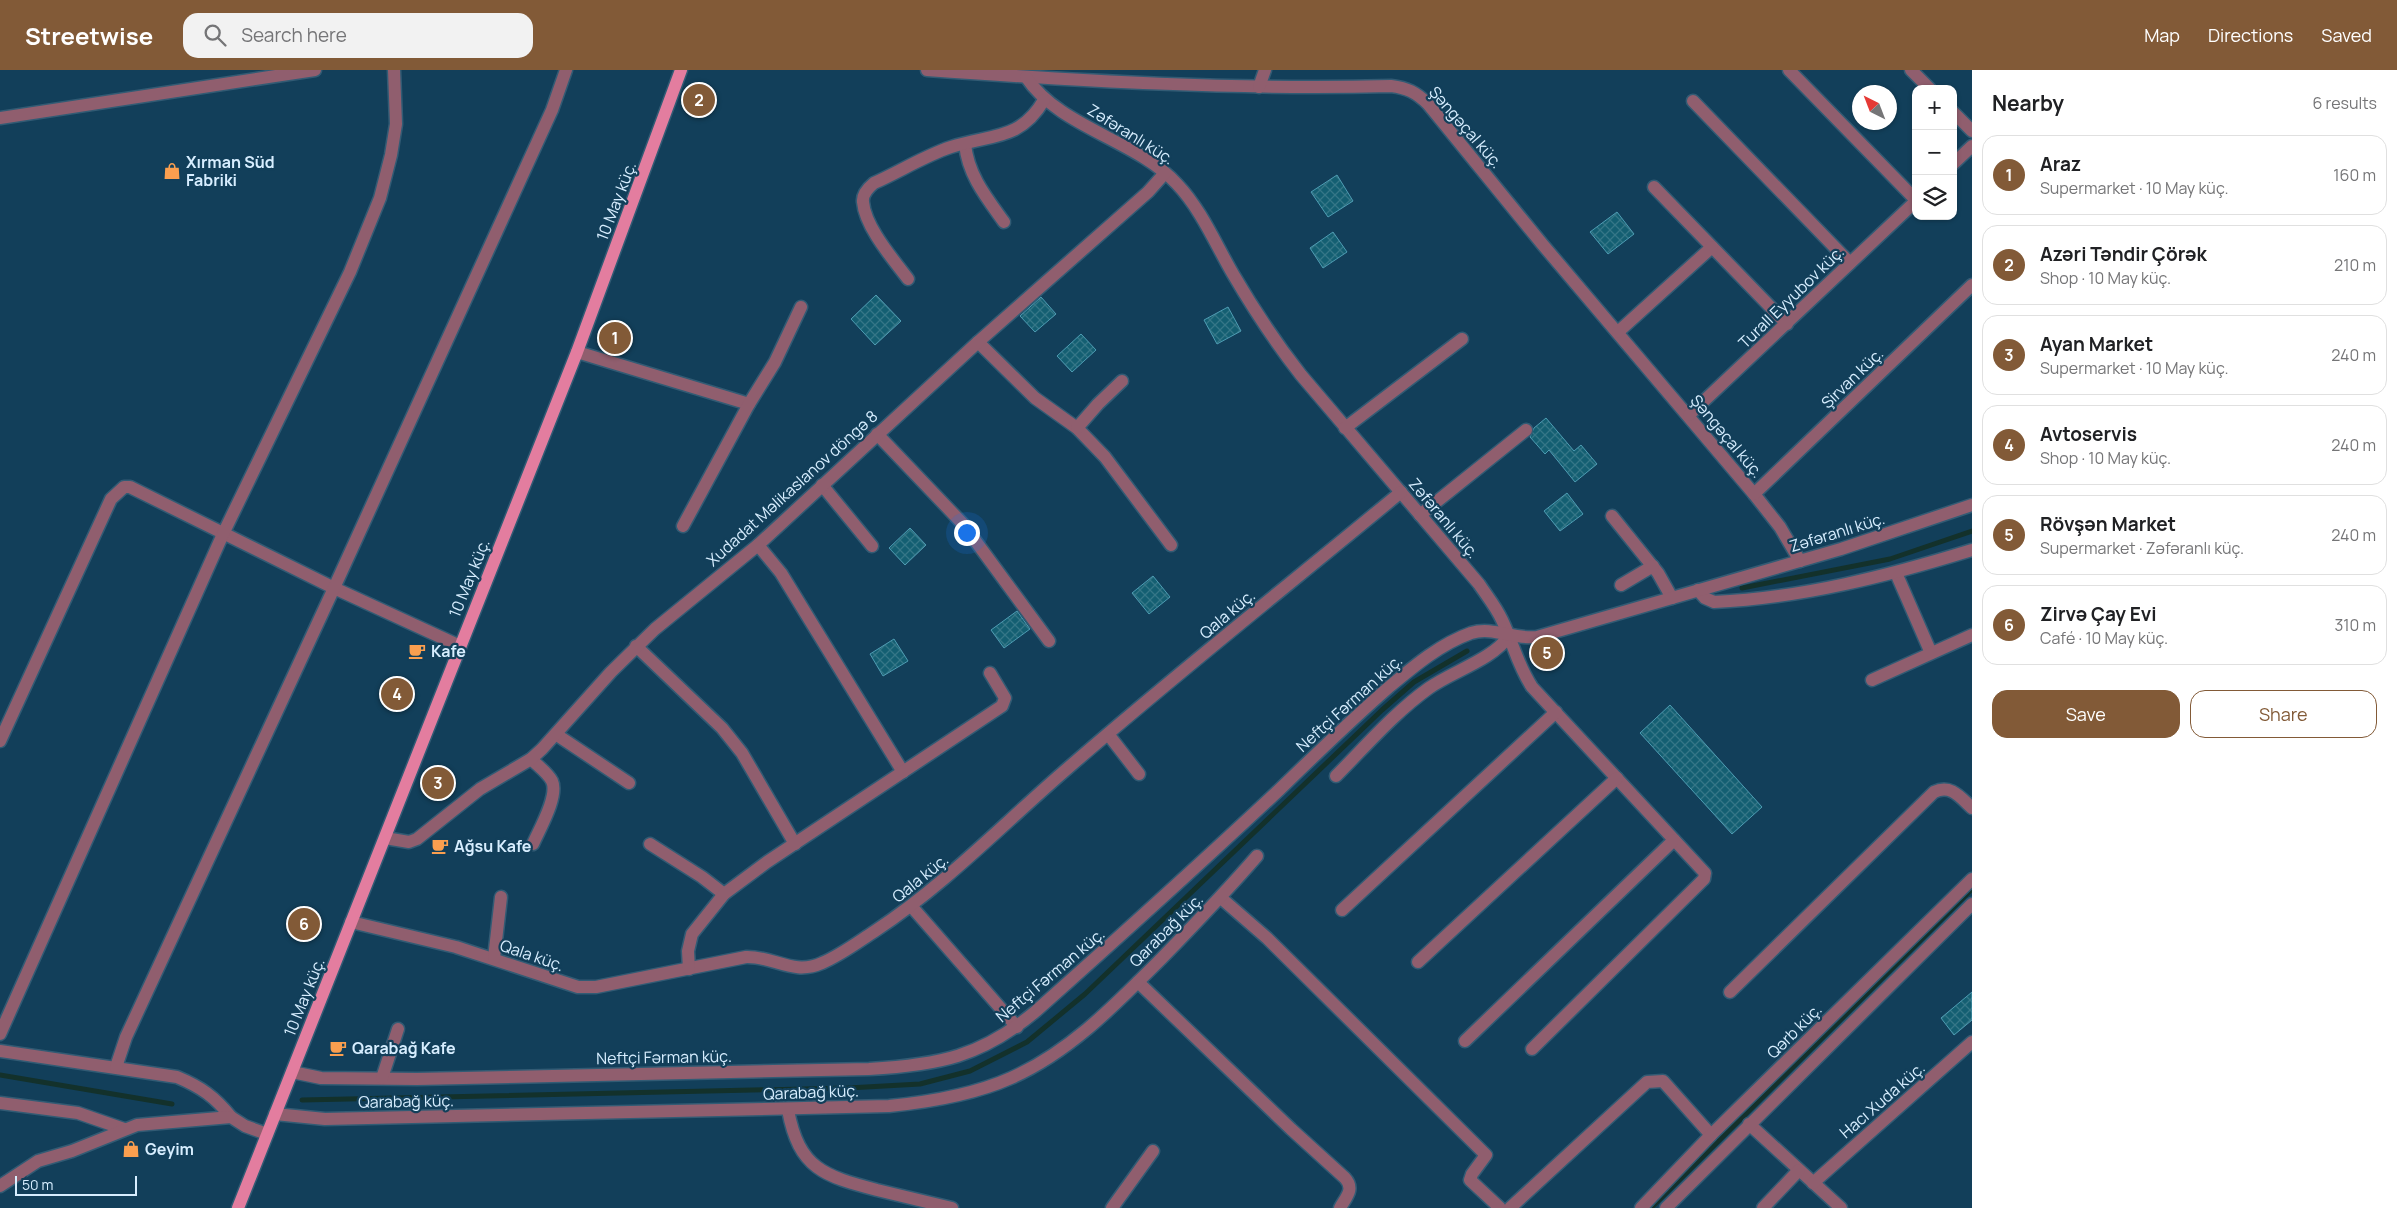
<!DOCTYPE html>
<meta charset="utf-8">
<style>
:root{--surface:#fff;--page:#f2f2f2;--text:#202124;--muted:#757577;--line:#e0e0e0;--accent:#825a37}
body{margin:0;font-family:Manrope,sans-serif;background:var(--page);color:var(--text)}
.controls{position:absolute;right:15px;top:15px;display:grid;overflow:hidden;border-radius:10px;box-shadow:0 1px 4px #0004}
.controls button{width:45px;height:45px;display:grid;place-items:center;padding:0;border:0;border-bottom:1px solid var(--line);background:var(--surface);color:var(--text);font:25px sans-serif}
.compass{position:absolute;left:1852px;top:15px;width:45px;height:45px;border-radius:50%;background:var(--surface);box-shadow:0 1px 4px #0004;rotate:318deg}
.scale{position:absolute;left:15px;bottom:12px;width:122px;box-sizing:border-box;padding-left:5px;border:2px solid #d7eeff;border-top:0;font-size:14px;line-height:18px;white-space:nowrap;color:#d7eeff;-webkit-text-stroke:4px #123f5a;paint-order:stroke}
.you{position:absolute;left:966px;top:462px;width:18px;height:18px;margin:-12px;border:4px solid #fff;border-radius:50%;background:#1a73e8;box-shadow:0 0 0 8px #1a73e833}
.badge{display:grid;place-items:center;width:32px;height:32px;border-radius:50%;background:var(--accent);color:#fff;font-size:16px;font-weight:700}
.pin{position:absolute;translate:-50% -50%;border:2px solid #fff;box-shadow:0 1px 5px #0006}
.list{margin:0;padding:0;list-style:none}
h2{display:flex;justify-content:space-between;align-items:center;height:65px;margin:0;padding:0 20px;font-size:21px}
h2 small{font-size:16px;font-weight:400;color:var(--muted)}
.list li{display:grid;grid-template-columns:32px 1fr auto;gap:15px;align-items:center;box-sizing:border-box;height:80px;margin:0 10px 10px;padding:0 10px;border:1px solid var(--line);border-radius:15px}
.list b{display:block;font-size:19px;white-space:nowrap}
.list p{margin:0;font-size:16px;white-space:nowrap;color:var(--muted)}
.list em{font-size:16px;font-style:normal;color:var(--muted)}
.actions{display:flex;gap:10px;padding:15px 20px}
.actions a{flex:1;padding:11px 0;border:1px solid var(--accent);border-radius:15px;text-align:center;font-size:18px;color:var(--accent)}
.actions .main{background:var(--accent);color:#fff}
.icon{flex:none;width:28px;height:28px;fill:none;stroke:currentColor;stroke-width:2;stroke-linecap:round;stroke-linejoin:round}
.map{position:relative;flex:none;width:1972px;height:1138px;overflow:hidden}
header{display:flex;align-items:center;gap:30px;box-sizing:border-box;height:70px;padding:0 25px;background:var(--accent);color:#fff}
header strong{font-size:24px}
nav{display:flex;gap:28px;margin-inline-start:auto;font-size:18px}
.search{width:350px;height:45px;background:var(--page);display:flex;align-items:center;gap:12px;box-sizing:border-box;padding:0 18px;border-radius:15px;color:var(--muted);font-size:19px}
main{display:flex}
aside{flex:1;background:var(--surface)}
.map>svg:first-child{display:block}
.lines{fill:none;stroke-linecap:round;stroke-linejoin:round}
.stream{stroke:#13312b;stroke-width:5}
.building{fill:url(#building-cross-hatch);stroke:#4e9cb3}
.minor-casing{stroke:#325b74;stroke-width:15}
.tertiary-casing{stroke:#325b74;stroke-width:15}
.primary-casing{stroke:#325b74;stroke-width:15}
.minor{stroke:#905e6e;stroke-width:12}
.tertiary{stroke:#905e6e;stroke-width:12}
.primary{stroke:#e37d9f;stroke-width:12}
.labels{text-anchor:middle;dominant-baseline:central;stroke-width:4.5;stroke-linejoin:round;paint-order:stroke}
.street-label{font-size:16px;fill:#d7eeff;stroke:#123f5a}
.poi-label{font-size:16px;font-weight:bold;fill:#d7eeff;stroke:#123f5a;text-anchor:start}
</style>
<header>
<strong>Streetwise</strong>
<div class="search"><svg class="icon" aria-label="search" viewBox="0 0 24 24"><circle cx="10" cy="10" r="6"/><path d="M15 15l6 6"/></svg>Search here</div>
<nav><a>Map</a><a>Directions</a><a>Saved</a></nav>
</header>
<main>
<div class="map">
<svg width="1972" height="1138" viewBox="0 0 1972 1138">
<defs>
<pattern id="building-cross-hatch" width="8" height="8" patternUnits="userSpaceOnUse" patternTransform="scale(1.25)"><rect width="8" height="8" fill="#145f72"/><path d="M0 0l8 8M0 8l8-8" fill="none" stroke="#357687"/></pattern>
</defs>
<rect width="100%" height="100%" fill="#123f5a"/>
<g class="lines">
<g class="stream">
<polyline points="1742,518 1890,489 1972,461"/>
<polyline points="0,1005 172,1034"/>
<polyline points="302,1030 848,1018 920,1014 970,1001 1027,972 1085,924 1382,640 1414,612 1467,581"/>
<polyline points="1651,1138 1972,819"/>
</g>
</g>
<g class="building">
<polygon points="1337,105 1353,131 1328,147 1311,122"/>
<polygon points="1617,142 1634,164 1608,184 1590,162"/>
<polygon points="1333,162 1347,182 1323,198 1310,178"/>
<polygon points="876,225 901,251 875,275 851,249"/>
<polygon points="1041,227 1056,244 1035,262 1020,246"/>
<polygon points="1228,237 1241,261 1217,274 1204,250"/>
<polygon points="1081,264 1096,280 1072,302 1057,286"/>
<polygon points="1546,348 1574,381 1581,375 1597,394 1575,412 1549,380 1545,384 1530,367 1534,358"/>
<polygon points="1567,423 1583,444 1560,461 1544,441"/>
<polygon points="910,458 926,475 905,495 889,478"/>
<polygon points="1153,506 1170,527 1149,544 1132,523"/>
<polygon points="1017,541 1030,559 1004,578 991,560"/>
<polygon points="894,569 908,591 883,606 870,584"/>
<polygon points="1670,635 1762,737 1732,764 1640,663"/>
<polygon points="1972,922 1972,950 1954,965 1941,948"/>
</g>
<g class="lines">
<g class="minor-casing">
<g id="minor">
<path d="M 927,0 C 1082,11 1236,20 1391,16 C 1407,18 1416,22 1428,34 L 1543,175 L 1754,424 L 1780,457 L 1800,491"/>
<polyline points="1789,0 1916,130"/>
<polyline points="1911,0 1930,19"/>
<path d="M 1026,7 C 1060,58 1135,69 1177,114 C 1201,139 1216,175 1233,204 C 1254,240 1276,273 1301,305 L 1479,514 C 1487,526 1496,537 1502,550 C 1513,573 1518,596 1532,617 L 1705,803 L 1704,809 L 1532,979"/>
<polyline points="1259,17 1265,0"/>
<polyline points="1693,31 1850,193"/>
<polyline points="1953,42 1972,61"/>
<path d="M 965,74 C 968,105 986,127 1004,152"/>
<polyline points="1953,94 1972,76"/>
<polyline points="1654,117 1787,254"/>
<path d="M 908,209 C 893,189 865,157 863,132 C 862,124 868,118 874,113 C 899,102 924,86 951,77 C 991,64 1020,71 1044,30"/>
<polyline points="1618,262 1712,177"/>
<polyline points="978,272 1035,328 1077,358 1105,387 1171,475"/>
<polyline points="577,282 749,334"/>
<polyline points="1689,345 1916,131"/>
<polyline points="1077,358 1098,334 1122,311"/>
<polyline points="1345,358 1462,269"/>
<polyline points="877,364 963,454 1049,571"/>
<polyline points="822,415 872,476"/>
<polyline points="1754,424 1972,215"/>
<polyline points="1420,445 1526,360"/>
<polyline points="1612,446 1658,503 1672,528"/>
<polyline points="683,456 749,334 775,292 801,237"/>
<polyline points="758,475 781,503 903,702"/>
<polyline points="1896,503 1931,583"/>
<polyline points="1621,515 1653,496"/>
<path d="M 1698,520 L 1705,528 L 1714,532 C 1802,528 1888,506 1972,480"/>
<polyline points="636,576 722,658 742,683 795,774"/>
<polyline points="1872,610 1972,565"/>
<polyline points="1108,664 1139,704"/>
<polyline points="557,665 629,713"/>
<polyline points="0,671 111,429 124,417 130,417 334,518 460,576"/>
<path d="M 531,689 C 537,695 548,703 552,711 C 559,726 539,760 533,774"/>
<path d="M 1336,706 C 1366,676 1394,643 1429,618 C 1453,601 1492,590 1509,566"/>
<polyline points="385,768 409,772 417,769 480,719 531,689 542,679 611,602 655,559 758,475 978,272 1148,122 1165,103"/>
<polyline points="650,774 702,807 724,824"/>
<polyline points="1221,828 1267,868 1486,1085 1472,1104 1470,1110 1500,1138"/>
<polyline points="912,837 1017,957"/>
<polyline points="1342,840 1556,642"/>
<path d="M 351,852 L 456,877 L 578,917 L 596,917 L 746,887 C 774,886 793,906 822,893 C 841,885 858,872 875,861 C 946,814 1004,753 1068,698 C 1177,603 1290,514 1401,422"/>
<polyline points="494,888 501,827"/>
<polyline points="1418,892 1617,708"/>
<polyline points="689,899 688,881 692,864 724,824 767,792 1002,636 1005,628 990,603"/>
<path d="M 1138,912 L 1291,1059 L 1345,1108 C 1355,1119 1346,1127 1340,1138"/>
<path d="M 1730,922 L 1934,722 C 1951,714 1960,727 1972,738"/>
<polyline points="0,964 223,464 350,202 380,128 391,85 396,54 394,0"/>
<polyline points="1465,971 1674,770"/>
<path d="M 0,981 L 177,1007 C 201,1017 215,1027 231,1047"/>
<polyline points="116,997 126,967 334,518 552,40 566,0"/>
<path d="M 292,1002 L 321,1008 L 417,1009 L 869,999 C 939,995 981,987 1036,941 C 1118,868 1199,795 1279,720 C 1315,685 1351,650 1389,617 C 1413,597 1440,574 1471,563 C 1493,556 1514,570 1537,567 L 1841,479 L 1972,435"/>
<polyline points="382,1008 398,959"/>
<polyline points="0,1033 78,1043 124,1059"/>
<path d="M 788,1040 C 799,1099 824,1106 877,1120 C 902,1126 927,1132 952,1138"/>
<path d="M 275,1044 L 325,1049 L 889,1036 C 930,1032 973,1025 1011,1008 C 1070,982 1116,934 1161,889 C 1194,855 1226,822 1257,786"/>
<polyline points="1749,1054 1841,1138"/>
<polyline points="1813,1113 1972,972"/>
<polyline points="0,1116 38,1091 72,1081 137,1055 231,1047 245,1056 267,1064"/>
<polyline points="1112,1138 1153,1081"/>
<polyline points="1510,1138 1647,1012 1663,1011 1711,1065"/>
<polyline points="1641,1138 1711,1065 1972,809"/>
<polyline points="1666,1138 1972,834"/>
<polyline points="1763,1138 1799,1100"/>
</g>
</g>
<g class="tertiary-casing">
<polyline id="tertiary" points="0,48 315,0"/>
</g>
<g class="primary-casing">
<polyline id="primary" points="238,1138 577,282 681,0"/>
</g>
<use href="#minor" class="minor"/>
<use href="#tertiary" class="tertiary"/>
<use href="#primary" class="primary"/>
</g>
<defs>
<g id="shop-bare" transform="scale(1.35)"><path d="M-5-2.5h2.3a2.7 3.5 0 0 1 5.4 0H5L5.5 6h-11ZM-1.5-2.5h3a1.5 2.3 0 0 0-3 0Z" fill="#fa9f4f" stroke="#123f5a" stroke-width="2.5" paint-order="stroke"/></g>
<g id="cafe-bare" transform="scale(1.35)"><path d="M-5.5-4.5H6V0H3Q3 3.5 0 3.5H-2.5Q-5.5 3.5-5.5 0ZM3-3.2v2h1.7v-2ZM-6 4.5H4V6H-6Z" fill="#fa9f4f" stroke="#123f5a" stroke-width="2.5" paint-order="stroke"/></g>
</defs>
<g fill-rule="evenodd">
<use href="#shop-bare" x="172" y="101"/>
<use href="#cafe-bare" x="417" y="581"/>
<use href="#cafe-bare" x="440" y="776"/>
<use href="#cafe-bare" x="338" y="978"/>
<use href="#shop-bare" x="131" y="1079"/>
</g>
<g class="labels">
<g class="street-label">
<text transform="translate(1466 57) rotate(49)">Şəngəçal küç.</text>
<text transform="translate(1131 64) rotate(32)">Zəfəranlı küç.</text>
<text transform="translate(616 131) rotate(-69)">10 May küç.</text>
<text transform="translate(1791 227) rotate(-44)">Turall Eyyubov küç.</text>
<text transform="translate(1852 308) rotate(-44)">Şirvan küç.</text>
<text transform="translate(1727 366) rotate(50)">Şəngəçal küç.</text>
<text transform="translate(792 418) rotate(-42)">Xudadat Məlikaslanov döngə 8</text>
<text transform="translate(1444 448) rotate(50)">Zəfəranlı küç.</text>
<text transform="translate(1837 462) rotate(-17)">Zəfəranlı küç.</text>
<text transform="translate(469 508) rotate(-68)">10 May küç.</text>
<text transform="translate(1227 544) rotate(-40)">Qala küç.</text>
<text transform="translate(1349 633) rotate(-42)">Neftçi Fərman küç.</text>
<text transform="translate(920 808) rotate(-39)">Qala küç.</text>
<text transform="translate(1166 860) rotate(-45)">Qarabağ küç.</text>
<text transform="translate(532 885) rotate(19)">Qala küç.</text>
<text transform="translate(1050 905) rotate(-40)">Neftçi Fərman küç.</text>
<text transform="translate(304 927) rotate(-68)">10 May küç.</text>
<text transform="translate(1794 961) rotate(-45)">Qərb küç.</text>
<text transform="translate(664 987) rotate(-1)">Neftçi Fərman küç.</text>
<text transform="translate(811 1022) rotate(-2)">Qarabağ küç.</text>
<text transform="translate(1882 1030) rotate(-41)">Hacı Xuda küç.</text>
<text transform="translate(406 1031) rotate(-1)">Qarabağ küç.</text>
</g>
<g class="poi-label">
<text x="186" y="92">Xırman Süd<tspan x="186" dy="18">Fabriki</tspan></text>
<text x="431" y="581">Kafe</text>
<text x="454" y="776">Ağsu Kafe</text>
<text x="352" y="978">Qarabağ Kafe</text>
<text x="145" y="1079">Geyim</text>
</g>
</g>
</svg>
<div class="controls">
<button>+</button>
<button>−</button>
<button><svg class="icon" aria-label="layers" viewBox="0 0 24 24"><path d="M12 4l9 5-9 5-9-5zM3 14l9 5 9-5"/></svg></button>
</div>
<svg class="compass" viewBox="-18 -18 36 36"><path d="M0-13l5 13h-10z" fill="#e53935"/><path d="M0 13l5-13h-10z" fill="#757577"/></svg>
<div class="scale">50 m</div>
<div class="you"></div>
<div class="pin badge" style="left:615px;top:268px">1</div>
<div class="pin badge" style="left:699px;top:30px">2</div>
<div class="pin badge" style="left:438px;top:713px">3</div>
<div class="pin badge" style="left:397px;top:624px">4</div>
<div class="pin badge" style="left:1547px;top:583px">5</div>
<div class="pin badge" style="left:304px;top:854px">6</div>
</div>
<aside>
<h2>Nearby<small>6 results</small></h2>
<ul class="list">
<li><span class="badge">1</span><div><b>Araz</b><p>Supermarket · 10 May küç.</p></div><em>160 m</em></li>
<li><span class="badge">2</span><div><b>Azəri Təndir Çörək</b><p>Shop · 10 May küç.</p></div><em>210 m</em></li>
<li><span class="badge">3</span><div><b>Ayan Market</b><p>Supermarket · 10 May küç.</p></div><em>240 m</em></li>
<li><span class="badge">4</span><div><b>Avtoservis</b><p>Shop · 10 May küç.</p></div><em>240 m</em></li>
<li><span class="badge">5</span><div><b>Rövşən Market</b><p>Supermarket · Zəfəranlı küç.</p></div><em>240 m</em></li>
<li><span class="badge">6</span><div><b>Zirvə Çay Evi</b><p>Café · 10 May küç.</p></div><em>310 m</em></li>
</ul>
<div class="actions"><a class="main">Save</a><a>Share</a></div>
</aside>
</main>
